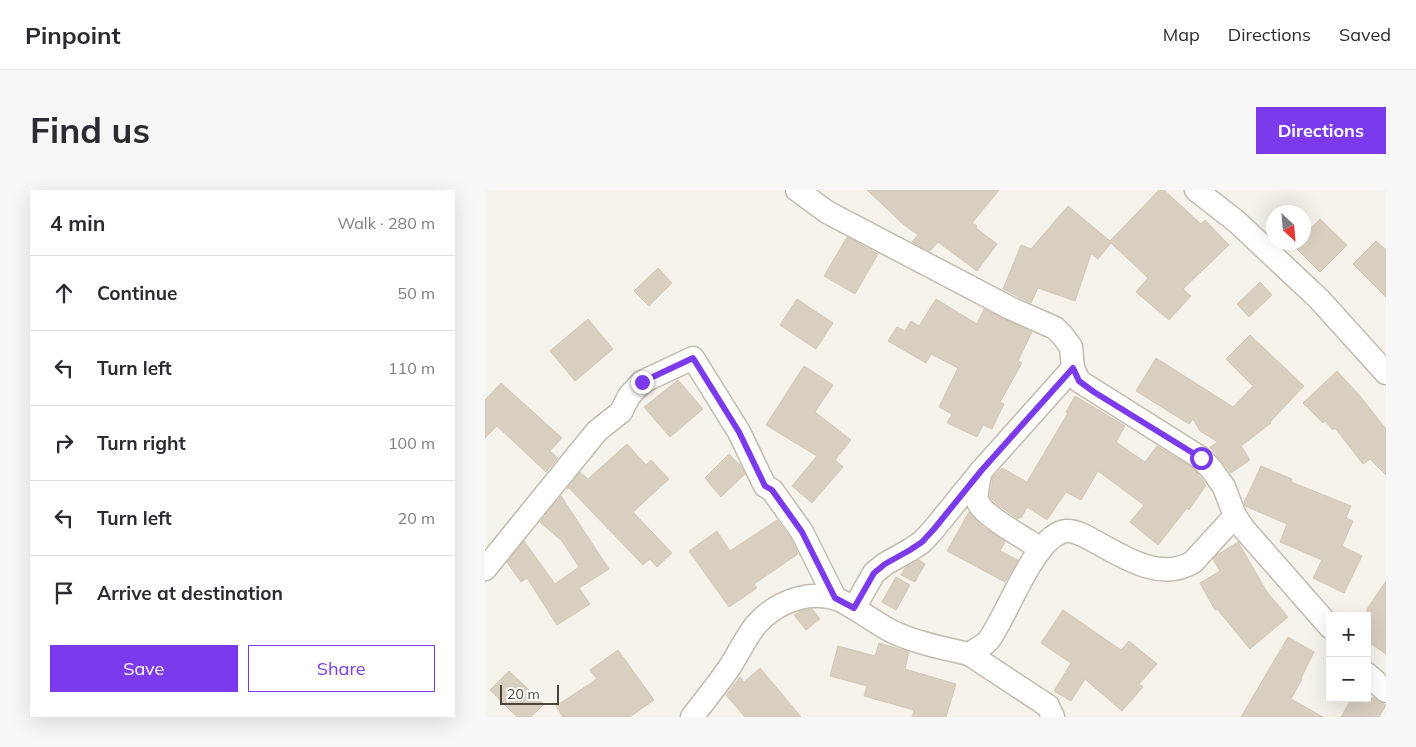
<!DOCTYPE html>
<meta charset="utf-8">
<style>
:root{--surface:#fff;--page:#f7f7f7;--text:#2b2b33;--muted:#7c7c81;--line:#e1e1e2;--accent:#7c3aed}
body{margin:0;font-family:Mulish,sans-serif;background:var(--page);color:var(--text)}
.controls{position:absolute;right:15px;bottom:15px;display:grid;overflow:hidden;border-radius:0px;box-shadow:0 5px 20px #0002}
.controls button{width:45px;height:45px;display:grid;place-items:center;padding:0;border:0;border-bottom:1px solid var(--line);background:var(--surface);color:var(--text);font:25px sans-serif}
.compass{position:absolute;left:781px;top:15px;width:45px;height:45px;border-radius:50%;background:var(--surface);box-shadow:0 5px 20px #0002;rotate:154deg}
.scale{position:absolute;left:15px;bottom:12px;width:59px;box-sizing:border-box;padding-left:5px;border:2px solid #4b4439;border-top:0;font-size:14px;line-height:18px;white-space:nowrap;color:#4b4439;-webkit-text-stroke:4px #fff;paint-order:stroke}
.stop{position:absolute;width:15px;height:15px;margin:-11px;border:4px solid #7c3aed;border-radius:50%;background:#fff}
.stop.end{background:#7c3aed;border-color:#fff;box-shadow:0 1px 5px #0008}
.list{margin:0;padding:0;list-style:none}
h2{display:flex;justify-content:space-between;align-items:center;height:65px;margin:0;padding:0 20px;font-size:21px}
h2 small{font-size:16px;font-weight:400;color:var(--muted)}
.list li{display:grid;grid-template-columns:32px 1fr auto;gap:15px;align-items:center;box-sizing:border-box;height:75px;padding:0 20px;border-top:1px solid var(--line)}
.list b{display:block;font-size:19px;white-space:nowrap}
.list em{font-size:16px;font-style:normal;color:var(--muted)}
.actions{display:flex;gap:10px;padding:15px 20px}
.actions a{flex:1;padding:11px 0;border:1px solid var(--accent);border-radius:0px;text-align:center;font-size:18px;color:var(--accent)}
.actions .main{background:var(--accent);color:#fff}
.icon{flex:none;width:28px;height:28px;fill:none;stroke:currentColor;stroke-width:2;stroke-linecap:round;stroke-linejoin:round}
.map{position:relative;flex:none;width:901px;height:527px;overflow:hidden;border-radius:0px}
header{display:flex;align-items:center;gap:30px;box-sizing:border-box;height:70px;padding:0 25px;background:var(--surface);border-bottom:1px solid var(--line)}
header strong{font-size:24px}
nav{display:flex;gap:28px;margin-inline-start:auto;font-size:18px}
.intro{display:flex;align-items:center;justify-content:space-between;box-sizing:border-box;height:120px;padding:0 30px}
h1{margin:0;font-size:35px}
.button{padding:12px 22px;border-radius:0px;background:var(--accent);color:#fff;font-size:18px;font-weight:700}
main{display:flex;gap:30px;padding:0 30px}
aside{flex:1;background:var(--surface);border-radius:0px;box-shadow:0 5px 20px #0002}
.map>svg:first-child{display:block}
.building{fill:#d8cfc1;stroke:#d3c7b4}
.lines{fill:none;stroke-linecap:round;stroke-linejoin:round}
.minor-casing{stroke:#c2bbae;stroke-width:25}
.minor{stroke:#fff;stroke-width:22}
.route{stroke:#7c3aed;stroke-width:6}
</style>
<header>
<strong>Pinpoint</strong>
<nav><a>Map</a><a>Directions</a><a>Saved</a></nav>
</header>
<div class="intro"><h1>Find us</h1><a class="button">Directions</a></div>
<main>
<aside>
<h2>4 min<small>Walk · 280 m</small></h2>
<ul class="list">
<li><svg class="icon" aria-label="ahead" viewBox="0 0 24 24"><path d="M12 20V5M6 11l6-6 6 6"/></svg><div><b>Continue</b></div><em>50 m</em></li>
<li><svg class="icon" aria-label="left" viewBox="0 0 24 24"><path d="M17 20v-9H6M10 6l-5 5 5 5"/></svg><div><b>Turn left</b></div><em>110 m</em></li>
<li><svg class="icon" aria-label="right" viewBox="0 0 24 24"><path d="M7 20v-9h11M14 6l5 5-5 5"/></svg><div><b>Turn right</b></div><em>100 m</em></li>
<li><svg class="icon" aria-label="left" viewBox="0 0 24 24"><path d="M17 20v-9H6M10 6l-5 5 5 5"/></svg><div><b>Turn left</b></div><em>20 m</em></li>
<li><svg class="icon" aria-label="arrive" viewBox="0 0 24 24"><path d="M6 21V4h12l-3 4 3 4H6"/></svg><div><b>Arrive at destination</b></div></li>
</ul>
<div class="actions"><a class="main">Save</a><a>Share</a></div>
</aside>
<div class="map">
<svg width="901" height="527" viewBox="0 0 901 527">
<rect width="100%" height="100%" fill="#f6f3ec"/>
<g class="building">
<polygon points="382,0 514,0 487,33 492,36 491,38 512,54 492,81 453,52 445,61 427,52 433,45 418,34"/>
<polygon points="674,0 679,0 716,34 720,30 744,55 698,99 706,106 684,130 651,102 663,88 626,53 613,69 606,64 590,111 553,98 546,113 518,99 536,55 546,59 583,16 625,51"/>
<polygon points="835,29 862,55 835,82 809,56 812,52 818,52 818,46"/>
<polygon points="362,47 393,64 370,104 339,86"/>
<polygon points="891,51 901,60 901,107 868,74"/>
<polygon points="173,78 187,93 164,116 149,101"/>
<polygon points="775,92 787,105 764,127 752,114"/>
<polygon points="312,109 348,133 331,159 295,135"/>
<polygon points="451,109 492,134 499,119 547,142 533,171 537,173 515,212 519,214 507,239 498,235 492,247 462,233 467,224 454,217 473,178 446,164 441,173 403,151 412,137 420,141 426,131 434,136"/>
<polygon points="103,129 128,159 90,191 65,161"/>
<polygon points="765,145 819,196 785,232 786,233 756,256 765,270 746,283 725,257 733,252 715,241 708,229 704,234 651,201 671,168 748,217 768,196 741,169"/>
<polygon points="319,176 348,195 330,222 366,250 350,270 358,277 327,313 307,296 332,266 281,235"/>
<polygon points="852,181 875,206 901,239 901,285 885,269 878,274 850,238 848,240 840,231 838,233 818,213"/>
<polygon points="193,190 218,219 185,247 159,217"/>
<polygon points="16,193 77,248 65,261 73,268 61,282 12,236 0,248 0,210"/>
<polygon points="590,206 640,236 631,252 660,272 672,256 708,278 721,295 704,320 702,318 673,355 645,332 659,315 613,281 596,310 581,302 562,330 542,317 536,328 534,327 533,329 512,314 505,307 508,287 517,278 542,292 583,223 581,222"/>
<polygon points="142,254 161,275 166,270 184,289 148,322 187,363 172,377 165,369 158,375 84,298 82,299 95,282 103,289"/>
<polygon points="244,264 256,276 260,284 236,307 220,288"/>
<polygon points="776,276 807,289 806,292 866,316 861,328 868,331 857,356 877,366 859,403 828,388 837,370 795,352 802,334 760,316 759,313"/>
<polygon points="76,306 124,379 94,398 105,414 72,435 42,388 36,392 22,372 39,351 70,394 94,377 77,351 55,332"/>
<polygon points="484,322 495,335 520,352 515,361 533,370 520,392 462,361"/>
<polygon points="292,330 306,349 313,364 269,394 272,398 244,417 204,361 232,341 245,361"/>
<polygon points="753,352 782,402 803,427 765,459 732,419 730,420 715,393 735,381 728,369 732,365"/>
<polygon points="434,370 440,374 430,392 416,385 420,378"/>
<polygon points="411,387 425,395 411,420 397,412"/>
<polygon points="901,391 901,464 882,451 882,419"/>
<polygon points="327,419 335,429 321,440 309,425 316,421"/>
<polygon points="578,420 636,460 644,451 672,474 654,494 658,497 637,521 600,489 586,511 569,501 586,473 556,453"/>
<polygon points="803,447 829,462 816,488 817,489 806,509 838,527 756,527"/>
<polygon points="394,453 424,462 420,479 471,494 461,527 427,527 429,520 379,506 382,496 345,486 353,456 390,466"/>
<polygon points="133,460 169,510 145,527 78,527 71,516 112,489 105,480"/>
<polygon points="275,478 297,504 316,527 260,527 241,505 255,487 259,492"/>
<polygon points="24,481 59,514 46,527 32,527 5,500"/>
<polygon points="867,508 889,508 901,515 894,527 856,527"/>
</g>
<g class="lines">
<g class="minor-casing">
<g id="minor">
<polyline points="312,0 342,22 525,118 570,138 578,146 586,157 588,178 594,191 716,268 727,280 739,297 750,326 759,339 845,437"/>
<polyline points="711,0 752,32 834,109 901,183"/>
<path d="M 496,281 C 494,290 490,303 493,312 C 499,327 542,349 556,359"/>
<polyline points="0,379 112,241 136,222 144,206 157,192 208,168 254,242 280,296 287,300 317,342 350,408"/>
<polyline points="369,418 389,383 400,374 425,360 437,352 449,339 496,281 588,178"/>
<polyline points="484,464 563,516 568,527"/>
<polyline points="882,484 901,501"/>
<path d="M 207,527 C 220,510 234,493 246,475 C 254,462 261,448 270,436 C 292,410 331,396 362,414 C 377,422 392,434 408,442 C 432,453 458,458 484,464 C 490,460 498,456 503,451 C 522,427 549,345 581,341 C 590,340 602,347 609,351 C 639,367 675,392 708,372 L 750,326"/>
</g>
</g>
<use href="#minor" class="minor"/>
</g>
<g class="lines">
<polyline class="route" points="157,192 208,168 254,242 280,296 287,300 317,342 350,408 369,418 389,383 400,374 425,360 437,352 449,339 496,281 588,178 594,191 609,202 716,268"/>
</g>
</svg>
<div class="controls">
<button>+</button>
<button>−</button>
</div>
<svg class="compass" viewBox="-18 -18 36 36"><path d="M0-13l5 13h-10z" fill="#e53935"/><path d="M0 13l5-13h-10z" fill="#7c7c81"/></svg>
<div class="scale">20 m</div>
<div class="stop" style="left:716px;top:268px"></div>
<div class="stop end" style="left:157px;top:192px"></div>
</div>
</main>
